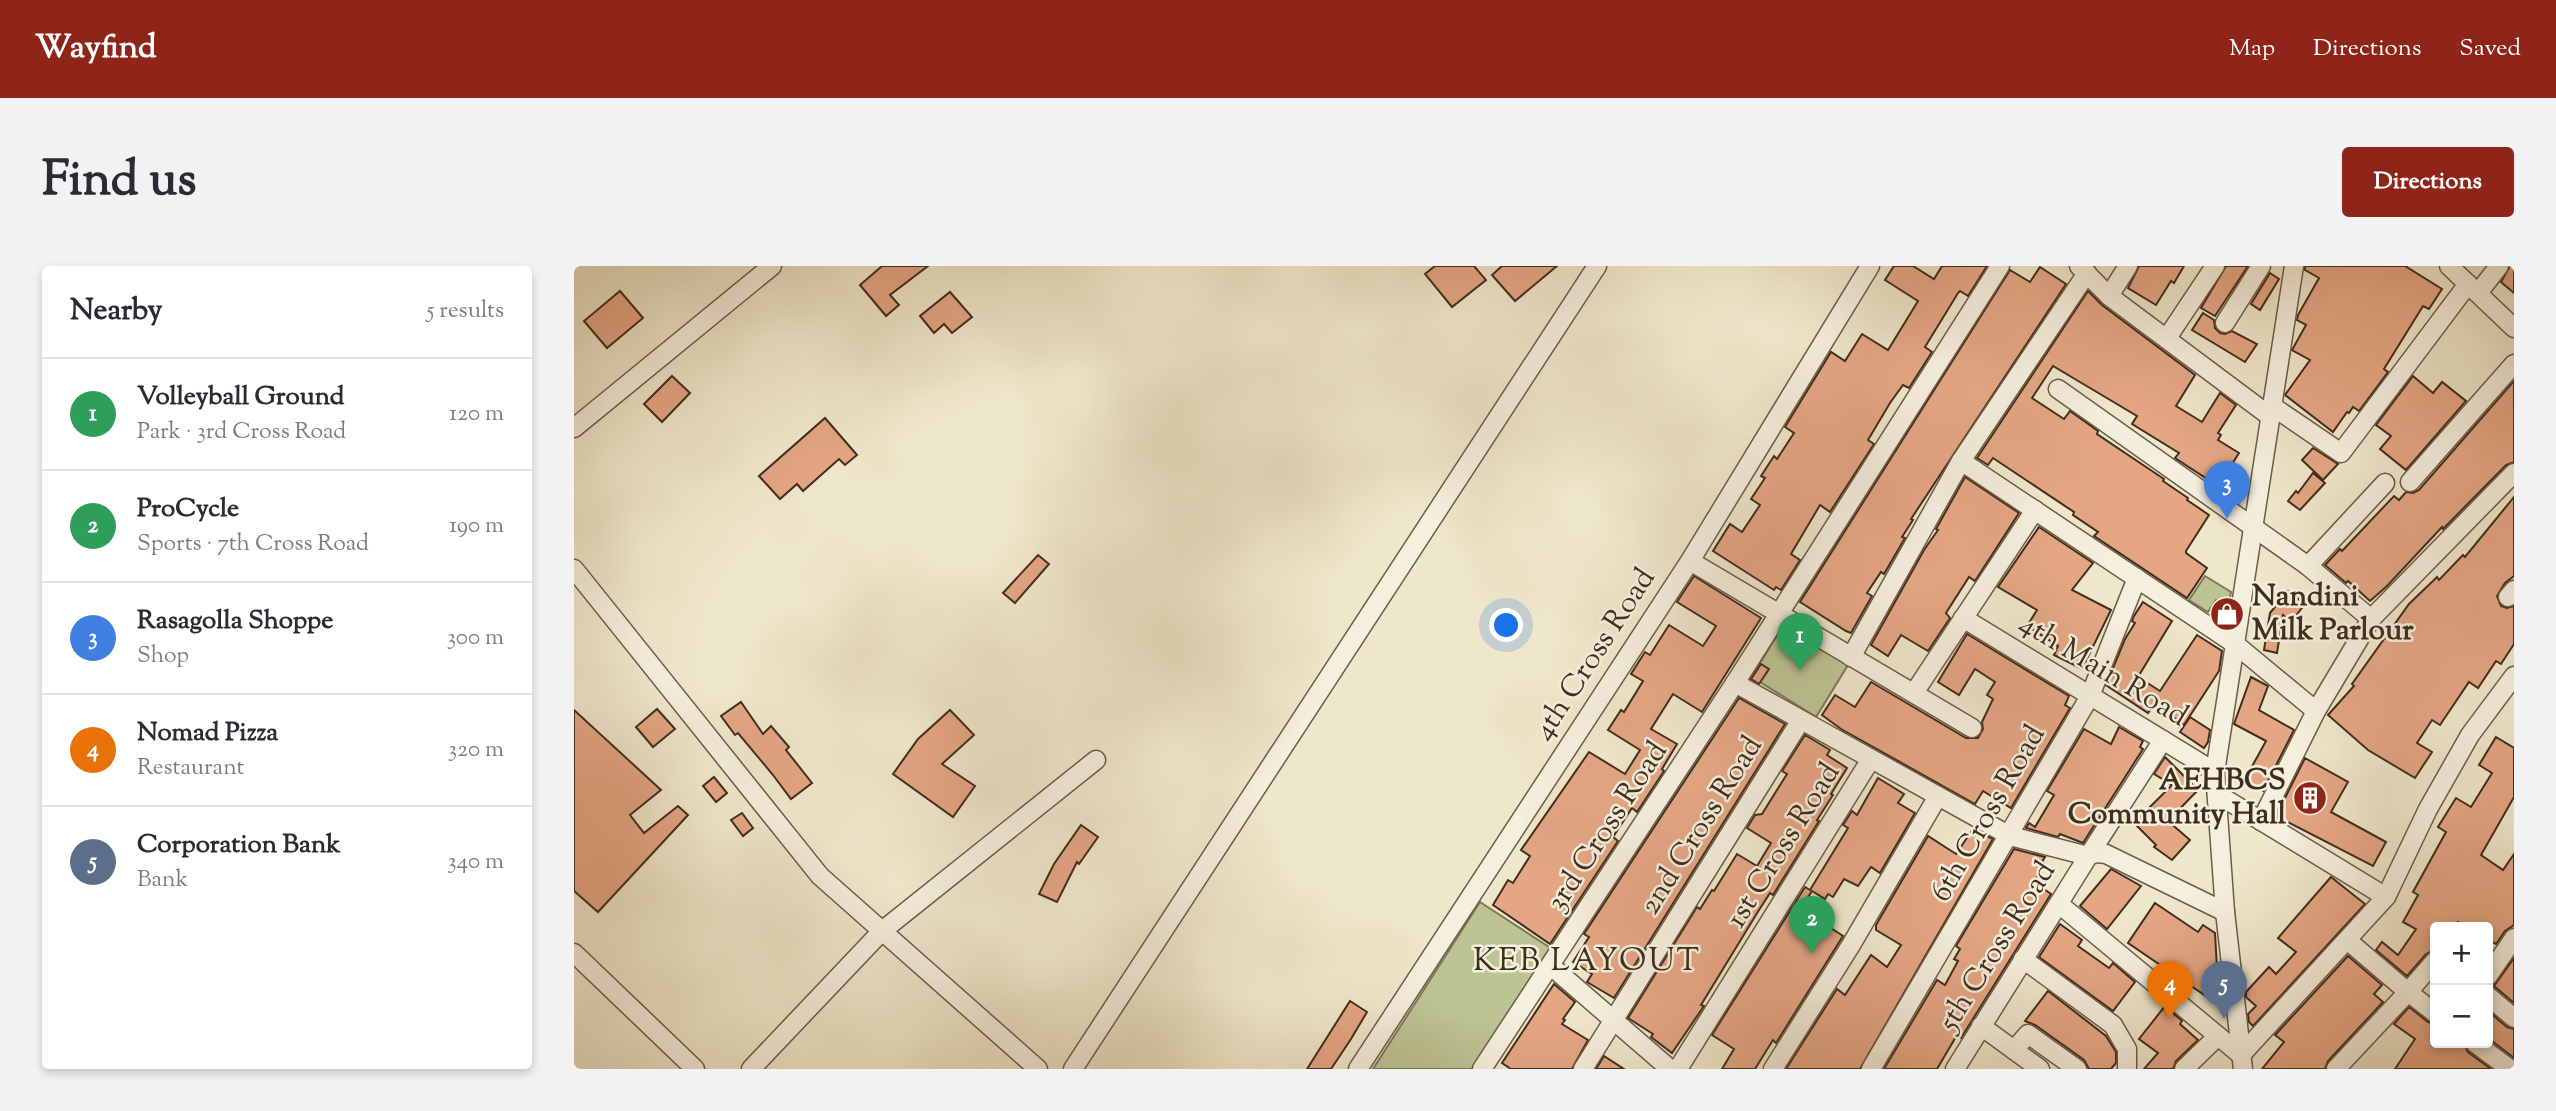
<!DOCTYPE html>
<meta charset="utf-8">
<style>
:root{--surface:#fff;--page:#f2f2f3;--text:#2b2b33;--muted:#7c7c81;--line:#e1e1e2;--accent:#8f2418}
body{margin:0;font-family:"Sorts Mill Goudy",serif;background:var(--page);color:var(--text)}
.controls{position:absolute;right:21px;bottom:21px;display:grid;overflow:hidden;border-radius:7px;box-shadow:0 4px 10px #0003}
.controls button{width:63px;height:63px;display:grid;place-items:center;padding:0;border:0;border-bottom:2px solid var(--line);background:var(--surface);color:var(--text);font:35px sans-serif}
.you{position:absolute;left:933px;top:360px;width:24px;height:24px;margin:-18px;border:5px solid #fff;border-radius:50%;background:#1a73e8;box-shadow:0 0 0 10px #1a73e833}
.badge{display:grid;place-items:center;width:46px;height:46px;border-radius:50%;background:var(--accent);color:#fff;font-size:23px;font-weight:700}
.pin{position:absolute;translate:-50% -58px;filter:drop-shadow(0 2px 4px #0008)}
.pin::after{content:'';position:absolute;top:37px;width:24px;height:21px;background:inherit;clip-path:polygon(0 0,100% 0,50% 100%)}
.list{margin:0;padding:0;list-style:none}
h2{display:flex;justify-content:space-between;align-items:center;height:91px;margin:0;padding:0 28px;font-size:30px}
h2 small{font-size:23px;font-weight:400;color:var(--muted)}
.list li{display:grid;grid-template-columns:46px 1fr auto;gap:21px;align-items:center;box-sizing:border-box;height:112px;padding:0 28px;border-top:2px solid var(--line)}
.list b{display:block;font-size:26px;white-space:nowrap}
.list p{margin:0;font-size:23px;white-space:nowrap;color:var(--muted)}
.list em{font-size:23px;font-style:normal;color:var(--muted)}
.map{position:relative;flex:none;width:1940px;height:803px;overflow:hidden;border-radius:7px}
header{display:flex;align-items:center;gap:42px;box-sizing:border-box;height:98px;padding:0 35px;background:var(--accent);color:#fff}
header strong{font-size:33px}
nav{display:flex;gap:38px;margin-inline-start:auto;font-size:24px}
.intro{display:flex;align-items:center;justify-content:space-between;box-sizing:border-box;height:168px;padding:0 42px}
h1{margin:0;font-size:49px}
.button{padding:18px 32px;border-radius:7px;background:var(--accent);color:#fff;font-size:24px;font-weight:700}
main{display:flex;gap:42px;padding:0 42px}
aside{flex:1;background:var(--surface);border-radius:7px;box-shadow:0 4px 10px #0003}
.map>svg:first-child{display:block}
.green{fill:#bdc494;stroke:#7e7958;stroke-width:2}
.building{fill:#e4a683;stroke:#402e1c;stroke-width:2}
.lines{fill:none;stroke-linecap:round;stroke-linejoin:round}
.minor-casing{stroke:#6c5c48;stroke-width:21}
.minor{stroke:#f5efdd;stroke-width:18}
.labels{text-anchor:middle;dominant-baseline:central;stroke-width:5;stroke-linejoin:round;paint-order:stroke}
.poi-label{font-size:30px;font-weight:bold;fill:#402e1c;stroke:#f5efdd;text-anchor:start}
.street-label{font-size:30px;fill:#402e1c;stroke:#f5efdd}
.neighbourhood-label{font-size:32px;letter-spacing:2px;fill:#402e1c;stroke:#f5efdd}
</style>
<header>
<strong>Wayfind</strong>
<nav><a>Map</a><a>Directions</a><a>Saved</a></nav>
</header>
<div class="intro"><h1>Find us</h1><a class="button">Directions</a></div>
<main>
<aside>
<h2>Nearby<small>5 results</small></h2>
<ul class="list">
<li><span class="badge" style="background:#2e9e5b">1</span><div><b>Volleyball Ground</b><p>Park · 3rd Cross Road</p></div><em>120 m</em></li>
<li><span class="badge" style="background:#2e9e5b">2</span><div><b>ProCycle</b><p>Sports · 7th Cross Road</p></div><em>190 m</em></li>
<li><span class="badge" style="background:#3f7fe0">3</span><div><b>Rasagolla Shoppe</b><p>Shop</p></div><em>300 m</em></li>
<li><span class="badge" style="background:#e8710a">4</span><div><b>Nomad Pizza</b><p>Restaurant</p></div><em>320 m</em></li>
<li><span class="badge" style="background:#5c6f8a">5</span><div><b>Corporation Bank</b><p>Bank</p></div><em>340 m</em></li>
</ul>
</aside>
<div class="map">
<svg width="1940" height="803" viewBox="0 0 1940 803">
<rect width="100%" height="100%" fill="#efe7ca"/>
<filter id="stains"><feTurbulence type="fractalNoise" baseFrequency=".00286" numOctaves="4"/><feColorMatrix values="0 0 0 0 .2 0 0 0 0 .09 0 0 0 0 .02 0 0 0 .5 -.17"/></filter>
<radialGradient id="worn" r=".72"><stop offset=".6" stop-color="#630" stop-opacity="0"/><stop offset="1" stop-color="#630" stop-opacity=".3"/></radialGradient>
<g class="green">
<polygon points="1631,310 1657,326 1654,341 1642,334 1634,346 1615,334"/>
<polygon points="1209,359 1274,399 1242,451 1178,411"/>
<polygon points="906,636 978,683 901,803 799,803"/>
</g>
<g class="building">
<polygon points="308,0 354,0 316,29 325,39 312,50 286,19"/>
<polygon points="861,0 900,0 912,14 878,41 851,8"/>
<polygon points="928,0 983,0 941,35 918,9"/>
<polygon points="1320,0 1339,0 1360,13 1368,0 1413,0 1394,30 1386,25 1384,27 1351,81 1358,86 1335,122 1329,119 1316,137 1294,174 1300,178 1256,246 1246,239 1217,288 1226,294 1207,324 1202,321 1200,324 1139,285 1156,258 1168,266 1186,239 1177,233 1191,212 1187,210 1200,190 1203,193 1220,167 1211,161 1257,86 1271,95 1288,68 1314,84 1344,35 1311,14"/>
<polygon points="1565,0 1610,0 1600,17 1597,15 1582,39 1554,22"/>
<polygon points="1652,0 1674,0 1641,50 1627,42"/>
<polygon points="1731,0 1831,0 1868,23 1855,43 1849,40 1810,103 1814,106 1785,145 1779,141 1775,147 1773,146 1759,166 1711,129 1736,94 1718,84 1732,59 1723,54 1724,49 1745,12 1731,4"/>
<polygon points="1936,0 1940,0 1940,27 1927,16"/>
<polygon points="1466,1 1492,18 1337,253 1339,254 1328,271 1331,272 1310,308 1307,306 1293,327 1298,330 1277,367 1272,365 1226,336 1436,4 1456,16"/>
<polygon points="1696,7 1705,13 1686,44 1677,38"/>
<polygon points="46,25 69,52 33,82 10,55"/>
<polygon points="1514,25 1528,39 1621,109 1602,140 1628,156 1646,127 1662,139 1644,167 1647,169 1644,174 1665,187 1644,220 1601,192 1605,187 1558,158 1563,150 1479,100 1458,132 1490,153 1496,145 1524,165 1523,168 1590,213 1589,215 1614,232 1613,234 1635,249 1612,285 1612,287 1633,302 1613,332 1520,270 1524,266 1499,249 1500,246 1419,192 1414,199 1403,192"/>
<polygon points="376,26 398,51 378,67 370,58 360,67 346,50"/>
<polygon points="1629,47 1640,54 1641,62 1646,67 1651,68 1658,65 1683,78 1671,96 1618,64"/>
<polygon points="98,110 116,127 88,156 70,138"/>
<polygon points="1839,110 1859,127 1868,116 1892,135 1832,204 1806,183 1817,170 1802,159"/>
<polygon points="1940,115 1940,196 1932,199 1869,263 1868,261 1813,320 1796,335 1774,315 1772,317 1751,299 1766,283 1768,285 1820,230 1825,234 1832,226 1839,227 1845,224"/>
<polygon points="251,152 283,189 271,199 265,193 229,225 223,218 206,233 185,210"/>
<polygon points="1739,182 1764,198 1749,214 1728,194"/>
<polygon points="1739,207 1751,217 1726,244 1714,235 1722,225 1724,227"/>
<polygon points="1391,211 1445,247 1401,315 1395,311 1372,347 1376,352 1354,385 1327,369 1314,390 1297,379 1350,284 1364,264 1362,263"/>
<polygon points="1940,231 1940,310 1931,317 1923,330 1927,340 1933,342 1940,340 1940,378 1927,398 1922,395 1904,422 1895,416 1866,459 1858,454 1843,477 1858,486 1841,512 1794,484 1754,449 1780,420 1778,418 1835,338 1863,311 1865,314 1889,289 1891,291"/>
<polygon points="1465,261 1519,297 1498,324 1537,344 1508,403 1480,389 1484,380 1453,360 1463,344 1424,321"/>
<polygon points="464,289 475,298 441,337 429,327"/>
<polygon points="1120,310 1187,352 1128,446 1099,428 1077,463 1103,478 1088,503 1090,505 1063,546 1058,542 1039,571 1044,575 976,678 919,639 934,614 939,617 956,590 947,584 1015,486 1051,508 1066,484 1034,464 1047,444 1050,446 1069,415 1057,408 1071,386 1076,389 1095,359 1129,380 1142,360 1103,336"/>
<polygon points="1714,325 1731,338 1717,356 1709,349 1703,387 1690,384 1696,347"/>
<polygon points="1569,336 1598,355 1564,411 1586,425 1623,369 1648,385 1645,405 1610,459 1580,438 1574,447 1532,419 1551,373 1561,357 1558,355 1560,350"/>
<polygon points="1393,368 1495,430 1491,439 1496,442 1437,542 1409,525 1401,538 1267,463 1248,449 1261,429 1281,441 1297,416 1392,472 1404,472 1409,463 1408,456 1419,433 1413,429 1421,416 1401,403 1385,429 1364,416"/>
<polygon points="1187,398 1195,403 1185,418 1177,413"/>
<polygon points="1677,411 1694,420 1685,444 1720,464 1689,525 1670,515 1692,475 1660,458"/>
<polygon points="1165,432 1211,458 1040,732 1013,716 1018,708 999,696 1015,671 1010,668"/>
<polygon points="167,436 189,468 197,460 215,481 212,484 238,517 217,533 199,509 164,467 161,469 147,450"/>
<polygon points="83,443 101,463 79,481 62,461"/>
<polygon points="0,444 87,524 56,549 70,567 104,540 114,549 24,646 0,625"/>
<polygon points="376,444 400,469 368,498 401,520 379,551 319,508 344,473"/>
<polygon points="1616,451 1636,464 1634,476 1630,482 1606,466"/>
<polygon points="1545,461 1569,475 1566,481 1569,483 1509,577 1486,568 1484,571 1452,562 1455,557 1461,561 1480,529 1473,525 1510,463 1537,478"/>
<polygon points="1231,469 1256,484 1253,489 1273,502 1257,528 1259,529 1243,554 1245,555 1199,629 1196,627 1185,644 1127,739 1130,740 1098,787 1077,771 1079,768 1054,752 1123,641 1126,643 1138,624 1140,625 1163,588 1183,600 1197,577 1173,562 1181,549 1188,548 1213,508 1208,505"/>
<polygon points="1922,471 1940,482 1940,531 1907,589 1929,604 1940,588 1940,659 1931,665 1922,678 1914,674 1914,661 1892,661 1884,656 1881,661 1861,661 1861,684 1852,688 1833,710 1802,684 1808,676 1824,689 1842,663 1829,656 1844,629 1839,626 1872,566 1864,561 1882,532 1897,541 1918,507 1905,499"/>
<polygon points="1591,491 1624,524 1594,555 1616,574 1598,594 1580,581 1582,579 1560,557 1598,519 1580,508"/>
<polygon points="1731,492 1774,516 1757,546 1812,576 1799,600 1702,550"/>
<polygon points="140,511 153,527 142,536 129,520"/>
<polygon points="1304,512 1330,528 1324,537 1341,547 1306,607 1297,601 1284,620 1270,613 1259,631 1254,628 1251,633 1238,625 1227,642 1269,670 1202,777 1199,774 1181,803 1148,803 1160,783 1138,769 1231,621 1236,624 1274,562 1269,559 1278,545 1283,549"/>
<polygon points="168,547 179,562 169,570 157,554"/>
<polygon points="507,559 524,571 505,598 503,596 483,636 465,628 480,598"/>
<polygon points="1399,563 1419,573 1286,803 1212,803 1263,723 1271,729 1297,689 1313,701 1327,679 1302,664 1302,659 1354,570 1382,588"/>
<polygon points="1440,583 1471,591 1468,596 1471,598 1460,616 1477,628 1387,772 1383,769 1363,803 1310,803 1363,714 1371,719 1384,695 1380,693 1386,683 1382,680"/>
<polygon points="1537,603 1567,620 1533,663 1506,640"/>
<polygon points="1757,611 1791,638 1679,760 1675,756 1674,748 1682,740 1672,731 1672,726 1695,701 1702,708 1722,686 1704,672"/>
<polygon points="1581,637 1624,666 1629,659 1641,667 1645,739 1554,677"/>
<polygon points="1486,658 1508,674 1504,680 1535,702 1539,697 1561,716 1539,745 1465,691"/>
<polygon points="1774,690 1808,719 1800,728 1809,736 1754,795 1751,803 1688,803 1710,776 1701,769"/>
<polygon points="1940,692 1940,737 1920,720"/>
<polygon points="980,718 1001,736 989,753 991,754 988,758 1014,774 998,803 937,803 928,797"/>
<polygon points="1474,725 1532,770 1542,786 1542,797 1537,803 1515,803 1510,794 1461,759 1451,755"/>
<polygon points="776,735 793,746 777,773 757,803 733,803"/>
<polygon points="1591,740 1608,755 1606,758 1624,774 1602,795 1599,803 1570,803 1584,787 1565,773"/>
<polygon points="1835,741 1854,756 1861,758 1861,777 1890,777 1894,786 1917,803 1821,803 1841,773 1820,758"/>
<polygon points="1914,745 1933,761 1940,763 1940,792 1914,772"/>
<polygon points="1030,790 1050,803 1022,803"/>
</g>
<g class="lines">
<g class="minor-casing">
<g id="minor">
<polyline points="1505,0 1535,30 1697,151"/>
<polyline points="1875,0 1940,62"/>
<polyline points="1904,27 1925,0"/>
<polyline points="1535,30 1554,0"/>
<polyline points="1651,57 1687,0"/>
<polyline points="1593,72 1641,0"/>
<polyline points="1484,123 1734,300 1797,353"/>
<polyline points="1698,140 1767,187 1894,18"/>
<polyline points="0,162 198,0"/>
<polyline points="1387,195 1661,378 1742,445"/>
<polyline points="1836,216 1940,98"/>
<polyline points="1116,295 1398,462"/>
<polyline points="1734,300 1811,217"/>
<polyline points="0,303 246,610 464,803"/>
<polyline points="1934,331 1940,324"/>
<polyline points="1389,352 1641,506"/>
<polyline points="1277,391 1387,195 1513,7"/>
<polyline points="1161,417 1436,570 1510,589 1515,589 1589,474"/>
<polyline points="1340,427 1461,244"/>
<polyline points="1643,528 1812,631"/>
<polyline points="1687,555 1742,445 1797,353 1940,207"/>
<polyline points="1485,638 1667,789 1812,631 1854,543 1896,469 1940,410"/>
<polyline points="0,687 121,803"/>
<polyline points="1449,693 1539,759 1553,783 1553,803"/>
<polyline points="1861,695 1834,726 1861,747"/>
<polyline points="977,700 1096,803"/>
<polyline points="1914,710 1940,672"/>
<polyline points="1914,730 1940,752"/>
<polyline points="1407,760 1466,803"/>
<polyline points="1901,777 1936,803"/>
<polyline points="1440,784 1454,768 1503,803"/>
<polyline points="177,803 308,665 522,494"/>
<polyline points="499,803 1023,0"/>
<polyline points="784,803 1116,295 1296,0"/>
<polyline points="908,803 1161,417 1426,0"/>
<polyline points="1009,803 1227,454"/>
<polyline points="1104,803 1297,493"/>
<polyline points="1199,803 1277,679 1364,530"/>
<polyline points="1297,803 1516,430 1563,312"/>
<polyline points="1381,803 1515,589 1524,587 1532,588 1651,646"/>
<polyline points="1610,803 1644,770"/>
<polyline points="1669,803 1651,646 1641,506 1720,0"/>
<polyline points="1762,803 1834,726 1773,674"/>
</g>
</g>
<use href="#minor" class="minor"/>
</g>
<defs>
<g id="shop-disc" transform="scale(1.75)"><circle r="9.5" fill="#8f2418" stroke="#f5efdd"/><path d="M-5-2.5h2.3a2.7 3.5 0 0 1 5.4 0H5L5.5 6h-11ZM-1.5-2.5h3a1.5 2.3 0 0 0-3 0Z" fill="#fff"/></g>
<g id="building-disc" transform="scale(1.75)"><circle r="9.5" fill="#8f2418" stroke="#f5efdd"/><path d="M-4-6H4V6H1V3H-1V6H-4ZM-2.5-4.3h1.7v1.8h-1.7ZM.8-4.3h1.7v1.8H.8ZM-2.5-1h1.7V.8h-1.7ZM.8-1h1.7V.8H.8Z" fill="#fff"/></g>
</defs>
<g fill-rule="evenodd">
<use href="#shop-disc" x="1653" y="348"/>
<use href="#building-disc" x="1736" y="532"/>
</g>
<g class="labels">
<g class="poi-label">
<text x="1678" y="331">Nandini<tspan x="1678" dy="34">Milk Parlour</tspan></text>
<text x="1712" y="515" text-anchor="end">AEHBCS<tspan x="1712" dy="34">Community Hall</tspan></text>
</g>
<g class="street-label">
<text transform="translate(1021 389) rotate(-57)">4th Cross Road</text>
<text transform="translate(1529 405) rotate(31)">4th Main Road</text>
<text transform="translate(1415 548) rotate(-60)">6th Cross Road</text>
<text transform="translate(1128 560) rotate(-58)">2nd Cross Road</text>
<text transform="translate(1034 561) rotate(-57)">3rd Cross Road</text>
<text transform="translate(1210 580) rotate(-58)">1st Cross Road</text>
<text transform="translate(1424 681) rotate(-58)">5th Cross Road</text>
</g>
<g class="neighbourhood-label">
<text x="1013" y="696">KEB LAYOUT</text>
</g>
</g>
<rect width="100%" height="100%" filter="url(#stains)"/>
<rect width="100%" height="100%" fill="url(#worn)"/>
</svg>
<div class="controls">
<button>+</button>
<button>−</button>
</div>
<div class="you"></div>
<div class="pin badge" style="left:1226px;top:405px;background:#2e9e5b">1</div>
<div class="pin badge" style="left:1238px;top:688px;background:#2e9e5b">2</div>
<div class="pin badge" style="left:1653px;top:253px;background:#3f7fe0">3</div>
<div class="pin badge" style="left:1596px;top:753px;background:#e8710a">4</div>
<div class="pin badge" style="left:1650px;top:753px;background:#5c6f8a">5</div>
</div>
</main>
